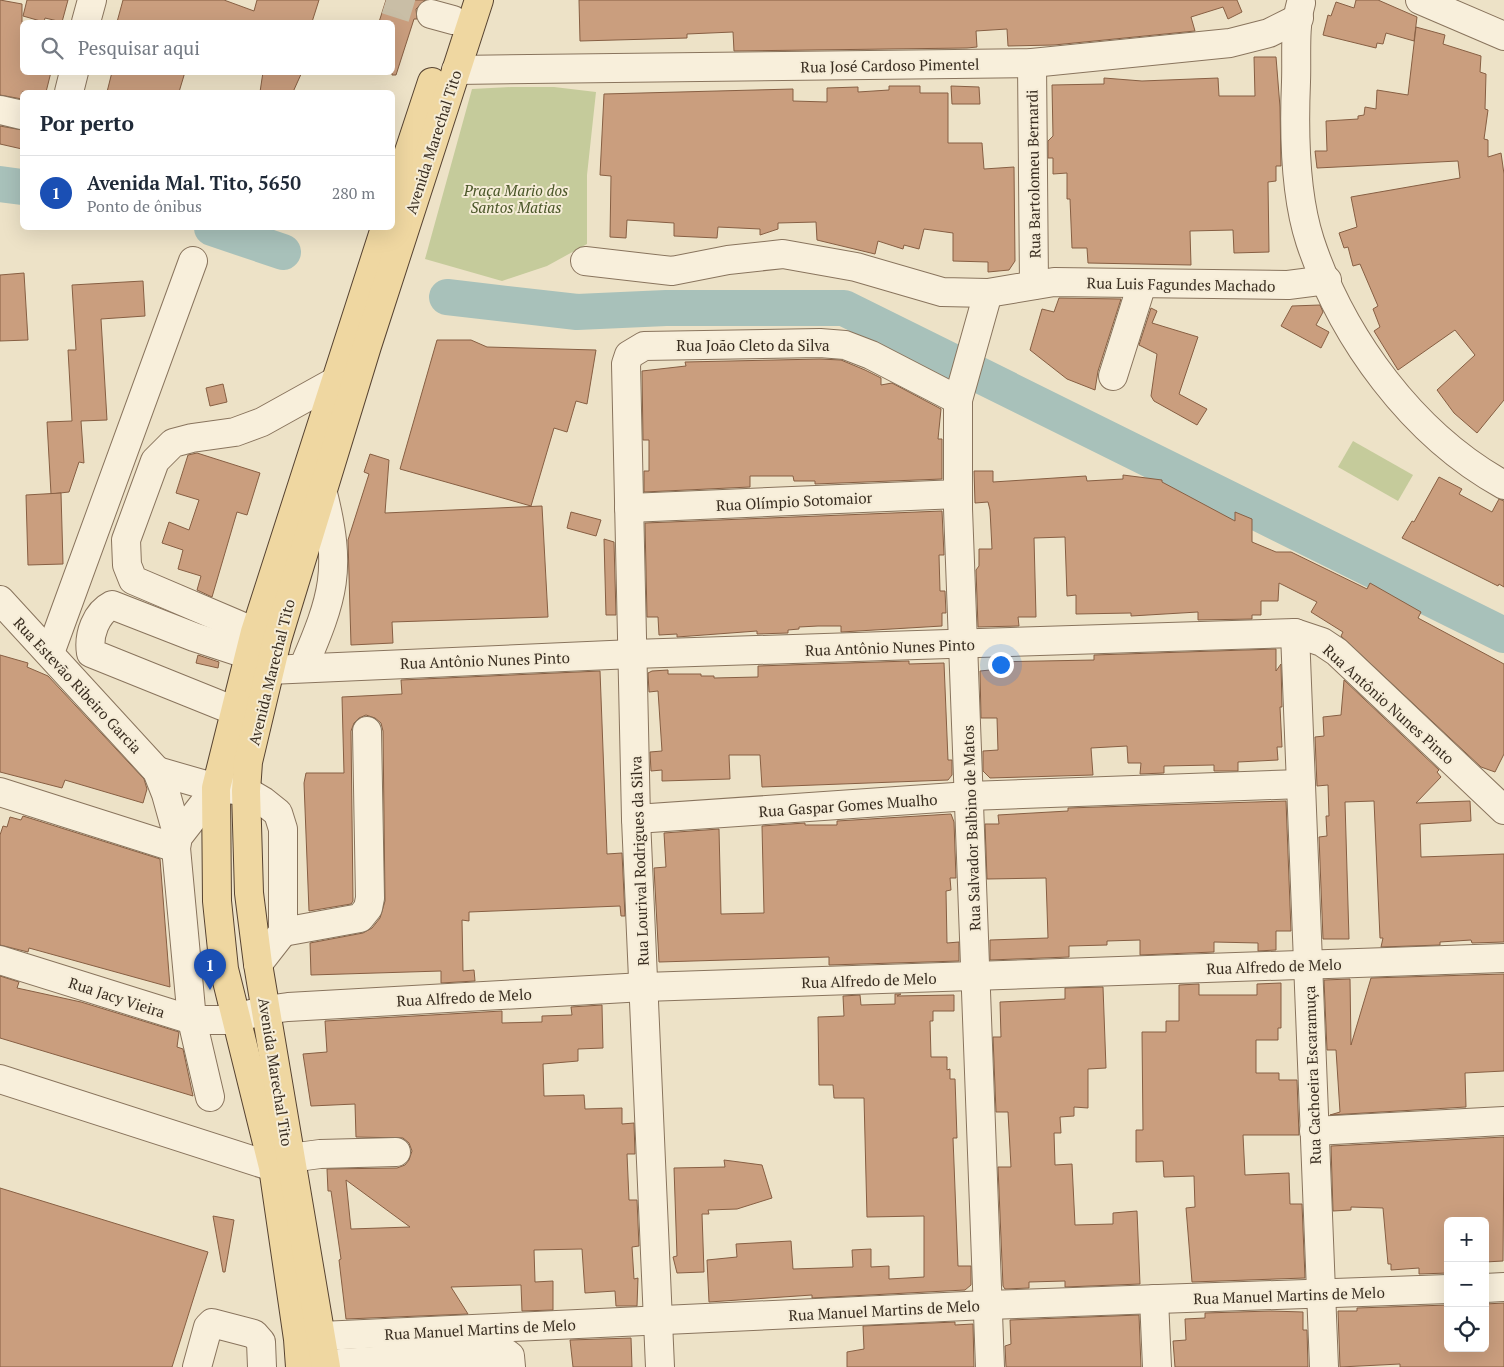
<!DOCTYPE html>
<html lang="pt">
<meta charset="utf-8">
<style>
:root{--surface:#fff;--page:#f6f6f7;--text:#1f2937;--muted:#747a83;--line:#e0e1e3;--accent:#962f2f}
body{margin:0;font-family:"PT Serif",serif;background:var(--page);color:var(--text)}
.controls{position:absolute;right:15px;bottom:15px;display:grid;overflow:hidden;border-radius:8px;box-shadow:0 5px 20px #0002}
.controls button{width:45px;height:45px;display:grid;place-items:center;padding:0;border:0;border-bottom:1px solid var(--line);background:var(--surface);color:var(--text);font:25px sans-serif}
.you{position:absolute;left:1000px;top:664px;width:18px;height:18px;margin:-12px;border:4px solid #fff;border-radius:50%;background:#1a73e8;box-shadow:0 0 0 8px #1a73e833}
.badge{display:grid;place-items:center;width:32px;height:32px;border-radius:50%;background:var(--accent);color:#fff;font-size:16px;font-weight:700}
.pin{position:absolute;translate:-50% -41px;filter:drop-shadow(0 1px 2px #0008)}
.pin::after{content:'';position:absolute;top:26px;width:18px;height:15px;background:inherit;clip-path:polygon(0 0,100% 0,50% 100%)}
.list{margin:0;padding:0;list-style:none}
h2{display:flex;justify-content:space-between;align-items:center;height:65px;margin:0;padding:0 20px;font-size:21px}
h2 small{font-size:16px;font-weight:400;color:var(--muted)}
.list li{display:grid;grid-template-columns:32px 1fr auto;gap:15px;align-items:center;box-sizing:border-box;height:75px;padding:0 20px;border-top:1px solid var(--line)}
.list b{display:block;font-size:19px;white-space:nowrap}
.list p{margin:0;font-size:16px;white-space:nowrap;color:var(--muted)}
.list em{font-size:16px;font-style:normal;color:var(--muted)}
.icon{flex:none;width:28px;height:28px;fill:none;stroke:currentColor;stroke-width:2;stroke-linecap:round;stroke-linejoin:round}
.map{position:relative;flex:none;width:1504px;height:1367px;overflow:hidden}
.search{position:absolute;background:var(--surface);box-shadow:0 5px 20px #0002;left:20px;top:20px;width:375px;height:55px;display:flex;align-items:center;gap:12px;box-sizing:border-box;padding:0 18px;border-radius:8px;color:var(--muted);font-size:19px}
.panel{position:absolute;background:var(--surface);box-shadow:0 5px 20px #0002;left:20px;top:90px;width:375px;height:140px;border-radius:8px}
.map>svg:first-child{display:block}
.green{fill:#c5cb9b}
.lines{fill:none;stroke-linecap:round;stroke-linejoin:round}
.river{stroke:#a8c1ba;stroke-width:36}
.building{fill:#ca9e7e;stroke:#875f43;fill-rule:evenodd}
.minor-tunnel{stroke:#c9bea6;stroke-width:28;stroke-dasharray:28 14;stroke-linecap:butt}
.minor-casing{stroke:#89745d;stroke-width:30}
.major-casing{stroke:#574331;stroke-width:30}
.minor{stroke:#f8efdb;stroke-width:28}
.major{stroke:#efd7a1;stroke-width:28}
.labels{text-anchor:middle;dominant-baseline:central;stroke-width:4;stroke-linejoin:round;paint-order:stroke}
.street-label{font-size:15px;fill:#392d20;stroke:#f5ecd7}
.park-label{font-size:15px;font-style:italic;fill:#495527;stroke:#f5ecd7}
</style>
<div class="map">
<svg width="1504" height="1367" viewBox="0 0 1504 1367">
<rect width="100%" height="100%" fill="#ede2c7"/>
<g class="green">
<polygon points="511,87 554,87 596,92 587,175 587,244 547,266 502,281 425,259 472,89"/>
<polygon points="1353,441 1413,475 1398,501 1338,467"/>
</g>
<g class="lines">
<g class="river">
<polyline points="0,184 22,187"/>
<polyline points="212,228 283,252"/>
<polyline points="447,297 577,312 666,308 844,308 1504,635"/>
</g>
</g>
<g class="building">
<polygon points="0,0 22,4 22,72 51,72 46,92 22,92 22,99 0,95"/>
<polygon points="27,0 68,0 62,22 45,18 44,22 23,16"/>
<polygon points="123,0 224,0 254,11 257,0 319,0 312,22 117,22"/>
<polygon points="386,0 425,0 416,9 417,19 414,19 396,75 392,75 392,22 379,22"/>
<polygon points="579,0 1237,0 1242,12 1228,19 1223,7 1191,17 1195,31 1054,45 1008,46 1007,29 976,31 977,47 967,48 734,51 733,32 687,34 687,38 580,41"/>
<polygon points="1356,0 1378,0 1417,17 1414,41 1386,33 1383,44 1377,43 1376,48 1323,35 1328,15 1331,16 1336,2 1354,8"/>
<polygon points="1416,27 1445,35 1443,44 1481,56 1480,72 1486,74 1485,109 1488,110 1484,139 1488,140 1488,157 1501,153 1504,174 1504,400 1477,433 1454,413 1437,390 1475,355 1455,330 1398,370 1374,331 1380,327 1373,309 1378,306 1360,264 1353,266 1348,247 1344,248 1339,233 1357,227 1351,197 1460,178 1458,161 1317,168 1315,151 1327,151 1326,121 1358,119 1358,116 1364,115 1365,107 1376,109 1377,90 1408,95"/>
<polygon points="1254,57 1276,57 1280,107 1281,166 1276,166 1276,181 1268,182 1269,252 1234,253 1233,230 1190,231 1191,265 1088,263 1087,248 1072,248 1070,199 1067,199 1067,173 1053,174 1053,158 1048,158 1048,141 1053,136 1052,85 1104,84 1104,78 1142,81 1218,78 1219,96 1255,96"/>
<polygon points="112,72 185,72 179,92 107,92"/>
<polygon points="263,72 302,72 293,92 260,92"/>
<polygon points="889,86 920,86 920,93 948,93 948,143 982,143 984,169 1014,167 1015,261 1009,270 988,272 988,262 953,261 953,233 924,229 919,249 904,245 903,249 878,241 875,254 817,240 816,222 778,223 778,229 760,235 760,229 718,227 717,238 674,236 674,223 627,220 626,238 610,237 611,176 600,175 604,94 793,89 793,101 827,102 827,88 858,87 858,92 889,90"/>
<polygon points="951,86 979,87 980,104 952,104"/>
<polygon points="0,126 22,130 22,149 0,144"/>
<polygon points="24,273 28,340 0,341 0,275"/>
<polygon points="143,281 145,316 101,319 107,420 81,421 84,463 79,462 69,492 51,494 47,422 72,421 68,350 76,350 72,285"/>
<polygon points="1059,298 1121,299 1098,371 1095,390 1067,379 1030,350 1042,309 1054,312"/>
<polygon points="1320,305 1323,312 1316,325 1329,332 1321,348 1281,326 1292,306"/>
<polygon points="1151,308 1157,311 1152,323 1198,337 1179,394 1207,409 1197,425 1154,401 1151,396 1157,354 1139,345"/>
<polygon points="437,340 471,340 487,347 596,350 587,404 576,401 567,432 554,428 531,506 400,469"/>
<polygon points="820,359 841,360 865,370 881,378 881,385 892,383 941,409 938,439 942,439 942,479 815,484 815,481 794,481 793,476 750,476 750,487 644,492 644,471 649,471 649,440 643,440 642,371 686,366 685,362"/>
<polygon points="223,384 227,402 210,406 206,388"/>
<polygon points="197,453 260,473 247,515 237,512 212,597 197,590 201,576 178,569 183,550 162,543 169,522 189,530 199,500 176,493 188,455"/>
<polygon points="370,454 389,460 385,513 542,506 548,617 392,622 393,643 351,645 348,540 369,474 364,472"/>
<polygon points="974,471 993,471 993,482 1086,476 1087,481 1123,479 1123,475 1162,480 1162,482 1235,521 1235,512 1252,519 1252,542 1276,552 1291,552 1367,589 1370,583 1421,612 1418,618 1504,664 1504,754 1495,772 1481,767 1341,636 1343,632 1311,612 1317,602 1279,583 1278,601 1261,601 1261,615 1252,615 1252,619 1198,620 1198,612 1131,616 1131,613 1076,614 1076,595 1067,596 1065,537 1034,538 1036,617 1018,617 1019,626 978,627 976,570 979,566 979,549 992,549 990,510 988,502 975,503"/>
<polygon points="1439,477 1462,489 1459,494 1492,512 1499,499 1504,501 1504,587 1499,584 1498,586 1402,538 1412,521 1414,522"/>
<polygon points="61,493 63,564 28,565 26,495"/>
<polygon points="942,511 944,555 939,555 940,591 945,591 946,613 942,613 942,626 841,632 841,626 818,626 799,627 799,629 788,630 788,633 757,634 757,631 677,637 677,634 659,635 658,617 647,617 645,523"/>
<polygon points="571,512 601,520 596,536 567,528"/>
<polygon points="604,539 614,542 616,615 606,615"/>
<polygon points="1276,649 1276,671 1281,664 1282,707 1280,707 1282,747 1277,747 1278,760 1238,762 1238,771 1214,771 1214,765 1164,766 1164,773 1140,774 1141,763 1128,763 1127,746 1091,748 1093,775 990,778 983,771 983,751 998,750 997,718 981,718 980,671 990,670 990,662 1094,660 1094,655"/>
<polygon points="0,655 28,663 27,667 48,676 144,779 147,789 143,803 65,780 62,788 0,772"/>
<polygon points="198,655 219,662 218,668 196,663"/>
<polygon points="909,661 909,664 944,663 948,760 952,760 952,775 948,780 762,787 760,755 729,755 730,779 662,781 662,770 651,771 650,752 662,751 658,691 649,692 648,673 652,671 668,670 668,674 701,674 701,676 714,676 714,678 758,677 758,666"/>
<polygon points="600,671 607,854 622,853 625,916 621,916 620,906 469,912 469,921 462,920 463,971 474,970 475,981 441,983 441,971 311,975 310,943 363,933 372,928 380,918 385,901 383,731 381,723 375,718 366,715 359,718 354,723 351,731 353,901 351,904 309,911 304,783 306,773 344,773 342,697 402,694 401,680"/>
<polygon points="1344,680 1439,770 1437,772 1441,777 1416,803 1470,801 1471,821 1420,824 1421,857 1504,854 1504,942 1472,943 1471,940 1440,942 1440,945 1381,947 1383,938 1380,938 1374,801 1345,802 1349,939 1323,939 1319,837 1327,836 1326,816 1329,816 1328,785 1317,786 1315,737 1324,736 1323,717 1341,715"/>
<polygon points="1286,801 1291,931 1276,931 1276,950 1258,951 1258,943 1214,942 1214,952 1140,955 1140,940 1107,941 1107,945 1069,946 1069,957 990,960 990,940 1048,938 1046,878 987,879 985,824 999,824 998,815 1068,811 1068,808"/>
<polygon points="951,814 954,822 956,878 950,878 951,890 946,891 947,943 959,942 959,961 829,965 829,957 659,962 654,868 666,867 664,833 719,829 721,914 764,913 762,826 805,823 805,825 837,825 837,821"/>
<polygon points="23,816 160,859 170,987 29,948 28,952 0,945 0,835 3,826 7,827 10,817 21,820"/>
<polygon points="1504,974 1504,1071 1465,1073 1466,1107 1330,1115 1340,1112 1336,1050 1327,1050 1324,980 1350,979 1351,1045 1371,978"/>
<polygon points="0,976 19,982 17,988 81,1002 179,1032 177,1047 183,1049 193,1096 0,1038"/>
<polygon points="1281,983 1281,1028 1278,1028 1278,1040 1256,1040 1256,1073 1279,1073 1279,1080 1297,1080 1299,1135 1243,1135 1245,1175 1289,1173 1290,1204 1302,1204 1305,1278 1192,1282 1186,1208 1195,1207 1194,1176 1164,1177 1163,1161 1136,1162 1136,1130 1143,1130 1142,1032 1166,1032 1166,1021 1179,1021 1179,985 1199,984 1199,995 1257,995 1257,984"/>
<polygon points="1103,987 1106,1068 1088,1069 1088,1108 1074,1107 1074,1116 1060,1117 1061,1133 1054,1133 1055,1165 1072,1164 1075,1225 1113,1224 1113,1213 1137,1211 1140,1284 1065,1287 1065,1281 1029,1282 1029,1288 1005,1289 1003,1286 998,1167 1011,1167 1008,1112 996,1112 993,1037 1001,1037 1000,1002 1065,999 1065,988"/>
<polygon points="895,994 901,994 897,996 954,995 954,1011 933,1011 933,1021 930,1021 931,1057 947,1057 947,1070 950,1069 950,1079 955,1079 957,1138 953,1138 958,1266 971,1266 971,1285 965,1290 812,1298 812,1295 709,1302 707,1260 737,1257 736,1244 791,1241 793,1269 853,1267 852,1250 871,1249 871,1267 889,1266 889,1279 924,1277 924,1216 867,1217 864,1098 834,1098 833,1085 819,1085 818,1017 844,1016 843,996 860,995 861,1005 895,1004"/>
<path d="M 602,1005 L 603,1048 L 578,1049 L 578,1061 L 543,1064 L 544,1096 L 584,1095 L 585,1109 L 622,1108 L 622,1124 L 634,1123 L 635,1154 L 627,1154 L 629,1200 L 637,1200 L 639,1246 L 632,1247 L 634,1279 L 638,1278 L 637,1306 L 616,1306 L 615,1291 L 585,1293 L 582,1249 L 534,1250 L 535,1282 L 553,1281 L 553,1310 L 522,1311 L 521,1285 L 451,1287 L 468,1314 L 346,1319 L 339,1260 L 341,1259 L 331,1191 L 328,1191 L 327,1169 L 397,1168 L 405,1165 L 409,1160 L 412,1151 L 409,1143 L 403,1138 L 356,1137 L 355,1104 L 311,1106 L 303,1054 L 327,1052 L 325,1021 L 502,1011 L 502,1023 L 542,1022 L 542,1016 L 572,1015 L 571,1007 ZM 346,1180 L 410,1227 L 351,1229 Z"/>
<polygon points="1504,1137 1503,1261 1485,1262 1485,1221 1448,1221 1448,1273 1419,1274 1419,1268 1391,1270 1391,1264 1388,1264 1383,1208 1351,1207 1351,1210 1333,1211 1331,1146"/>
<polygon points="724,1160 762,1165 772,1198 737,1209 708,1210 709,1214 702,1214 704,1272 677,1273 673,1257 677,1256 674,1168 725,1167"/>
<polygon points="0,1188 208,1252 172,1367 0,1367"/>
<polygon points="213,1216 234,1220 225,1272 223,1272"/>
<polygon points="1504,1303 1504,1367 1400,1367 1400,1364 1340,1367 1338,1311 1357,1311 1357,1308 1448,1305 1448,1316 1445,1316 1446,1348 1485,1348 1485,1304"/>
<polygon points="1271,1311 1303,1312 1303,1330 1307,1330 1308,1367 1175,1367 1173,1341 1186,1340 1185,1319 1205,1318 1205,1313"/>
<polygon points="1139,1315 1141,1367 1006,1367 1005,1346 1011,1344 1010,1320"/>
<polygon points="955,1322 955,1325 973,1324 974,1367 847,1367 847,1352 864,1349 863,1326"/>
<polygon points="631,1338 632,1367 573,1367 570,1340"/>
</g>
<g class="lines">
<polyline class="minor-tunnel" points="386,0 431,14"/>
<g class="minor-casing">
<g id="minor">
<polyline points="1420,0 1504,36"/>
<path d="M 1301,3 C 1294,27 1297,57 1296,82 C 1294,130 1295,195 1310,241 C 1342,338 1413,435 1504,485"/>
<polyline points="431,14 453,20"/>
<polyline points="86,22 92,0"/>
<polyline points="1032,63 1034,285"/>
<polyline points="456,70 1032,63 1230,43 1269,33 1299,18"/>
<polyline points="69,92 74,72"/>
<polyline points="0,110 22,115"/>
<polyline points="585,261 672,271 728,260 783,254 856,267 942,292 988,293 1054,282 1288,285 1327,280"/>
<polyline points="988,293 958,400 958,509 990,1367"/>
<polyline points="1113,376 1142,284"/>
<polyline points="629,508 958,494"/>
<polyline points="0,600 157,771 166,794 178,837"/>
<polyline points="255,632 133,580 127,565 126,540 155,461 173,443 192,438 235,432 262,422 334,382"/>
<polyline points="1295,633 1324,1367"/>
<polyline points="50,653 193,261"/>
<path d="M 303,668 C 334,596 342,570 323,493"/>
<polyline points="269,670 633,654 1295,633 1322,642 1337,652 1504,810"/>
<path d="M 235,711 L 91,653 C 88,635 96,613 112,605 L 194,637 L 249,655"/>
<polyline points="157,771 216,788 246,791 263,801 278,813 283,829 283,932 258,964"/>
<polyline points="0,792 176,848"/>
<polyline points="636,819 969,796 1301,784"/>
<polyline points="283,932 360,918 368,908 370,898 367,731"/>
<polyline points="0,960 192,1020 228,1020 266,1010 288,1007 644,987 1504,958"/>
<polyline points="0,1079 273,1167"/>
<polyline points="210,1097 192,1020 176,848 178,837 216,788"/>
<polyline points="1314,1131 1504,1121"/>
<polyline points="290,1158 320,1154 396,1152"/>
<polyline points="1485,1288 1504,1287"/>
<polyline points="1154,1299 1157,1367"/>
<polyline points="321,1336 987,1305 1448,1289"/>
<polyline points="325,1364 506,1353 510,1356 511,1367"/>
<polyline points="197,1367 208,1327 212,1323 254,1334 261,1342 262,1367"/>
<polyline points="660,1367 636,819 626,364 629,355 644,346 820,343 845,345 871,355 958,400"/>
</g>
</g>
<g class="major-casing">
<g id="major">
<polyline points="392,203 432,82"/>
<polyline points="300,1367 298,1339 273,1167 224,969 217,901 216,788 255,632 385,228"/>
<polyline points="326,1367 258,964 249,893 246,791 248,762 277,640 367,346 479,0"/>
</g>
</g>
<use href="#minor" class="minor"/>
<use href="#major" class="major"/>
</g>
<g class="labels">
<g class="street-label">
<text transform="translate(890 65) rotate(-1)">Rua José Cardoso Pimentel</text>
<text transform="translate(433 142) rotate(-72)">Avenida Marechal Tito</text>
<text transform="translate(1033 174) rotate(-91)">Rua Bartolomeu Bernardi</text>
<text transform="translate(1181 284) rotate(1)">Rua Luis Fagundes Machado</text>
<text x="753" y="345">Rua João Cleto da Silva</text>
<text transform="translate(794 501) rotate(-3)">Rua Olímpio Sotomaior</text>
<text transform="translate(890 647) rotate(-2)">Rua Antônio Nunes Pinto</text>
<text transform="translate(485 660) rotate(-2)">Rua Antônio Nunes Pinto</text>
<text transform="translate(271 672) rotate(-76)">Avenida Marechal Tito</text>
<text transform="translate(78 685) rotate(47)">Rua Estevão Ribeiro Garcia</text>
<text transform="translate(1389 704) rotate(42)">Rua Antônio Nunes Pinto</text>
<text transform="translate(848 805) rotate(-4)">Rua Gaspar Gomes Mualho</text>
<text transform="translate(971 828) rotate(-92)">Rua Salvador Balbino de Matos</text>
<text transform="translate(639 861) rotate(-92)">Rua Lourival Rodrigues da Silva</text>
<text transform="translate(1274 966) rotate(-2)">Rua Alfredo de Melo</text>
<text transform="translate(869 980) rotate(-2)">Rua Alfredo de Melo</text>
<text transform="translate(117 997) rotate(18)">Rua Jacy Vieira</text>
<text transform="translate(464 997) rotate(-3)">Rua Alfredo de Melo</text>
<text transform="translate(276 1072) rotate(81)">Avenida Marechal Tito</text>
<text transform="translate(1312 1075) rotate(-92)">Rua Cachoeira Escaramuça</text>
<text transform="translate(1289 1295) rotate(-2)">Rua Manuel Martins de Melo</text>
<text transform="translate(884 1310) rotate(-3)">Rua Manuel Martins de Melo</text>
<text transform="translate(480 1329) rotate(-3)">Rua Manuel Martins de Melo</text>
</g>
<g class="park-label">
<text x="516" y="190">Praça Mario dos<tspan x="516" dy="17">Santos Matias</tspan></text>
</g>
</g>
</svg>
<div class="controls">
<button>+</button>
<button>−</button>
<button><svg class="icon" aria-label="locate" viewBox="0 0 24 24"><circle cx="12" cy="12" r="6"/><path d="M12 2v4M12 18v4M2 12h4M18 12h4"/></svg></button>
</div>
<div class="you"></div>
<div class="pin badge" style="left:210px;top:990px;background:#1a4fb4">1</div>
<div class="search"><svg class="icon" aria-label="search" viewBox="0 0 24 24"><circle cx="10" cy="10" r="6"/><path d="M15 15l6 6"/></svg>Pesquisar aqui</div>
<section class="panel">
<h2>Por perto<small></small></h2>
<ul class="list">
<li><span class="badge" style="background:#1a4fb4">1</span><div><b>Avenida Mal. Tito, 5650</b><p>Ponto de ônibus</p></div><em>280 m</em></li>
</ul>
</section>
</div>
